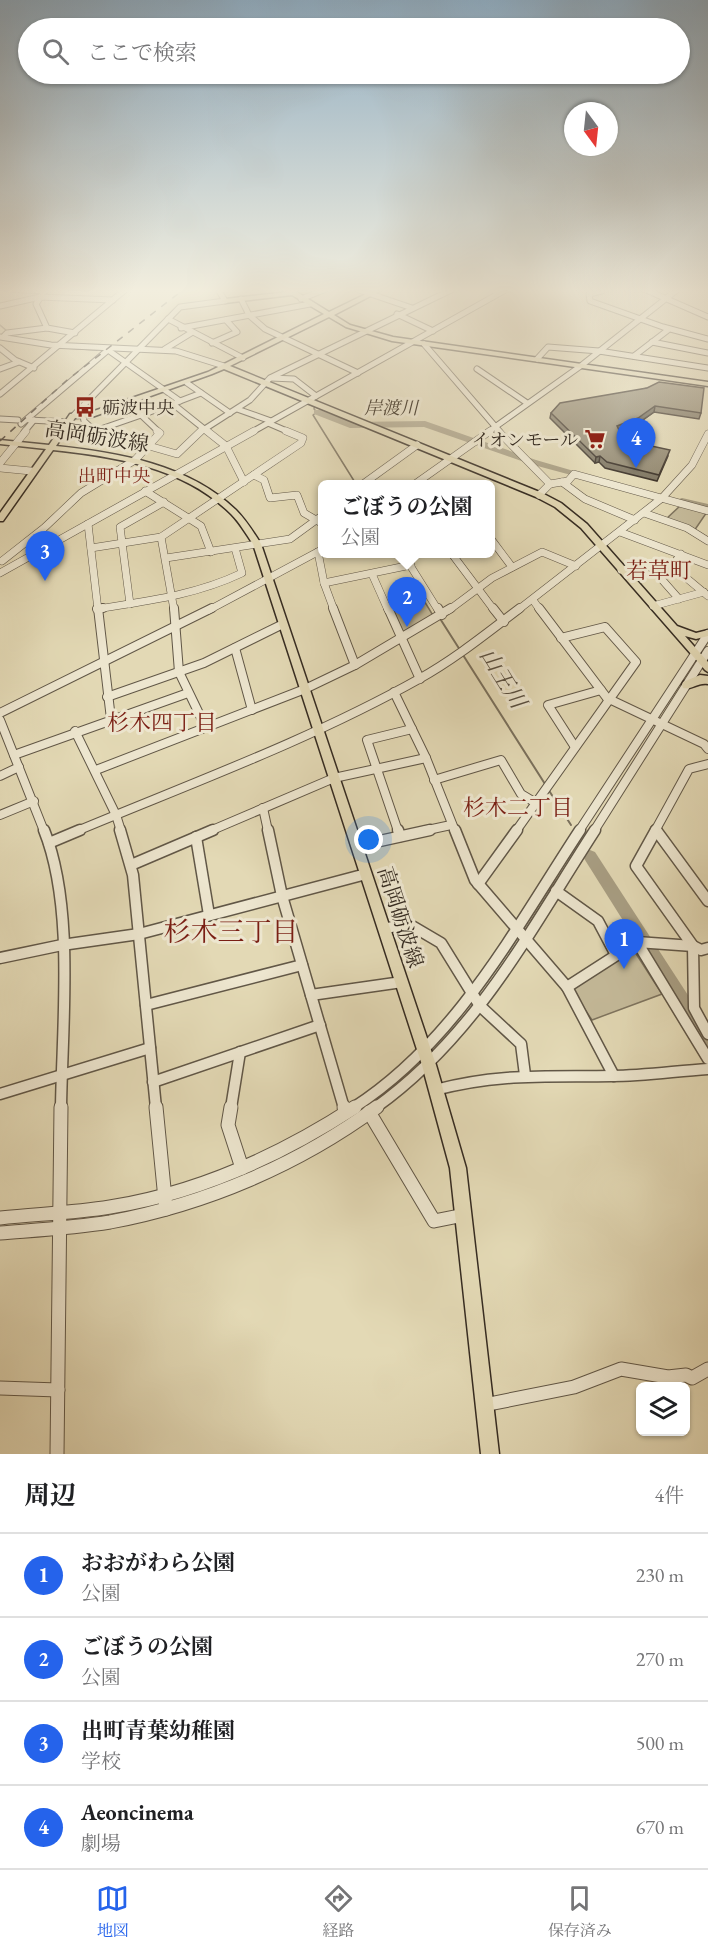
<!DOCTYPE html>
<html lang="ja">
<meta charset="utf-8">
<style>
:root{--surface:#fff;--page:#f2f2f2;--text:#202124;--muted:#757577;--line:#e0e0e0;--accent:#2563eb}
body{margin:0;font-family:"EB Garamond","Noto Serif JP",serif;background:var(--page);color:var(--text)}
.controls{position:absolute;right:18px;bottom:18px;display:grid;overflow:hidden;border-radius:9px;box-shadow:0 2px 4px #0004}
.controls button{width:54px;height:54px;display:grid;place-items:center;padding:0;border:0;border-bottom:2px solid var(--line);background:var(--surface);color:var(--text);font:30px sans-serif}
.compass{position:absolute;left:564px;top:102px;width:54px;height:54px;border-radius:50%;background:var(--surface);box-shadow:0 2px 4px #0004;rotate:165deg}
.you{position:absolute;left:369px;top:840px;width:21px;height:21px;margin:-15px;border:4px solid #fff;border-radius:50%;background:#1a73e8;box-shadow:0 0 0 9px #1a73e833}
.badge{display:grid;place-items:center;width:39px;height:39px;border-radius:50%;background:var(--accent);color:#fff;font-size:20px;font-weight:700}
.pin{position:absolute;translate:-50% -50px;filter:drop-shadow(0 2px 3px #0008)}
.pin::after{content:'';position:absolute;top:32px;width:21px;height:18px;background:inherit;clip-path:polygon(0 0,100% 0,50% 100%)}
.popup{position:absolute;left:318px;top:480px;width:177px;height:78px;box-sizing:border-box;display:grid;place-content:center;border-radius:9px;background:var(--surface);filter:drop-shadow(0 2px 4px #0005);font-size:20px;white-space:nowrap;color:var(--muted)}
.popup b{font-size:22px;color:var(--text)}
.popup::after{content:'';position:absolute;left:50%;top:100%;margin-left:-12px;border:12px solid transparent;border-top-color:var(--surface)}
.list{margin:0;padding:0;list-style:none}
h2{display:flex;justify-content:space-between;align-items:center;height:78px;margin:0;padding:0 24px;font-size:26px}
h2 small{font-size:20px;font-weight:400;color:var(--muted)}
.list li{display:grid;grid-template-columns:39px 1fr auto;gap:18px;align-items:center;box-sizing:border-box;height:84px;padding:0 24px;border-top:2px solid var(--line)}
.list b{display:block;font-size:22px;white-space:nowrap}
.list p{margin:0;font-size:20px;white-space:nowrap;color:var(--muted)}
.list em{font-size:20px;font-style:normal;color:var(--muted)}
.icon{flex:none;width:33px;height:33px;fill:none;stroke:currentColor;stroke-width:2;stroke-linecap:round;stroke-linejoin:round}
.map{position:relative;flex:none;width:708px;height:1454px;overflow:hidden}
.search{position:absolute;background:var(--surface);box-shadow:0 2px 4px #0004;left:18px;right:18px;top:18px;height:66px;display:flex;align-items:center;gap:15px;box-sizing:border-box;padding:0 21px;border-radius:33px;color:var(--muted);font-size:22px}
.sheet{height:414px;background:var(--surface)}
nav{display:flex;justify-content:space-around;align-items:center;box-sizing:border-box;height:84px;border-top:2px solid var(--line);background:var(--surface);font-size:16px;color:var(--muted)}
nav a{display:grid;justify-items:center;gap:3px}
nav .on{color:var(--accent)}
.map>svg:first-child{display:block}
.green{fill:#c6bc9c;stroke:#7e745f;stroke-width:1.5}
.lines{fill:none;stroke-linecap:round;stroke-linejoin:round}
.stream-far1{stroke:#7a705c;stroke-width:1.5}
.stream{stroke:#7a705c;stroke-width:2}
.river{fill:#a89e83;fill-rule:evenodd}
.minor-far4-casing{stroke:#615747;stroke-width:7}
.minor-far3-casing{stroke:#615747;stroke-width:8}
.minor-far2-casing{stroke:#615747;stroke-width:10}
.minor-far1-casing{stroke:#615747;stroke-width:13}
.minor-casing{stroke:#615747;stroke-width:15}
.major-casing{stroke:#362c22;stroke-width:3}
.minor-far4{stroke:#ede6cf;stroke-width:5}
.minor-far3{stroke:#ede6cf;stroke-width:7}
.minor-far2{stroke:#ede6cf;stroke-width:8}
.minor-far1{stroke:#ede6cf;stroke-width:10}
.minor{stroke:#ede6cf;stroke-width:13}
.major{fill:#e3d9b5;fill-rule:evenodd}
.rail{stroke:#362c22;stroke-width:1.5;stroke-dasharray:7 7;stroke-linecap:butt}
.wall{fill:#7c735f;stroke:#362c22;stroke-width:1.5}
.shaded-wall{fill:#655e4d;stroke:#362c22;stroke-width:1.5}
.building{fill:#90866e;stroke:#362c22;stroke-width:1.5}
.labels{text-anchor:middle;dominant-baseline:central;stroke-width:6;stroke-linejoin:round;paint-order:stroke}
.far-poi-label{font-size:18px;fill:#362c22;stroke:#ede6cf;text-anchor:start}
.far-water-label{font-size:18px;font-style:italic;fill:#584e3f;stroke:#ede6cf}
.far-neighbourhood-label{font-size:18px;fill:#7a1f14;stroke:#ede6cf}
.street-label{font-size:21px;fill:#362c22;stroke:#ede6cf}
.neighbourhood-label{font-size:22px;fill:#7a1f14;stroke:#ede6cf}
.water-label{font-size:22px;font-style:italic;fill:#584e3f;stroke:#ede6cf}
.near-neighbourhood-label{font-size:27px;fill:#7a1f14;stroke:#ede6cf}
</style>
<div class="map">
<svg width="708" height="1454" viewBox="0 0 708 1454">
<rect width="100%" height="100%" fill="#e3d9b5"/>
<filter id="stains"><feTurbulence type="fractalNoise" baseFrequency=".00333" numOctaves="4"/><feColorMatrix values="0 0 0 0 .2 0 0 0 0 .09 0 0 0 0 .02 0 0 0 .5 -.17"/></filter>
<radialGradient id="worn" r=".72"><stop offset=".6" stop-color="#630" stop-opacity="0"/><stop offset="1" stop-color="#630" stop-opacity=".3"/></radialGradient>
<g class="green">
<polygon points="681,505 707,512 694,531 665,520"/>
<polygon points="423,599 434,617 401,637 387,606"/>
<polygon points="633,949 662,994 592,1020 571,989"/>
</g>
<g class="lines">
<g class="stream-far1">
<polyline points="0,325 7,331"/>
<polyline points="64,348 97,350"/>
<polyline points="315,404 314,409 317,412 313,415 356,484"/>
</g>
<g class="stream">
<polyline points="439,617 460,650"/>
<polyline points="463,655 545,784"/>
<polyline points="548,789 571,825"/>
</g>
<g class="river">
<polygon points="314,410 320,410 351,422 425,421 536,460 591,476 586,479 530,464 424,427 350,428 314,414"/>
<polygon points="682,498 708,504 708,510 679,503 679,499"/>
<polygon points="590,850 595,852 708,1026 708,1048 702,1046 585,860 583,856 585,852"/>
</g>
<g class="minor-far4-casing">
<g id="minor-far4">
<polyline points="9,289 45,291"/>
<polyline points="46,289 36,304 47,328 75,333"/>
<polyline points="356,289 412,308"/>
<polyline points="599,289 602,291 589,294 590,301 663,327 708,339"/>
<polyline points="644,289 708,317"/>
<polyline points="241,299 249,315 265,329 358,373"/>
<polyline points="301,299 326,289"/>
<polyline points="0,306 40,297 113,300"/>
<polyline points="397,314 433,331"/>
<polyline points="168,319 243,358"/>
<polyline points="181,328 310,304"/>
<polyline points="4,336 7,333 47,328"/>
<polyline points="0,337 51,345 176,351 224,366"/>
<polyline points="652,342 708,353"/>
<polyline points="212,343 237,332 226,320"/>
<polyline points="424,344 500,432"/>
<polyline points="0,348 15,360 34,368"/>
<polyline points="165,349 191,333"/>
<polyline points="634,356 668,330"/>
<polyline points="537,359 548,347 599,351 708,368"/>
<polyline points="0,369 19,362"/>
<polyline points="477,369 527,403"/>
<polyline points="271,378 294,379 316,396"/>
<polyline points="187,383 230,413"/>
<polyline points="0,394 126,289"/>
<polyline points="180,401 201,393"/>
<polyline points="237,409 271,421"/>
<polyline points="141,415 159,432"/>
<polyline points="73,416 180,307 225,301 218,289"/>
<polyline points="83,416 84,421 95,431 173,404"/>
<polyline points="0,419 18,420"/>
<polyline points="29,420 68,422"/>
<polyline points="268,423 289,432"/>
<polyline points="21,424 108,350 180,401 173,404 208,432"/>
<polyline points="24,432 34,420"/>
<polyline points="200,432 250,400 270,378 453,289"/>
<polyline points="252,432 507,289"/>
<polyline points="488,432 582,365 678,289"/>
</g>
</g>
<g class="minor-far3-casing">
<g id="minor-far3">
<polyline points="207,431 226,446 244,482"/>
<polyline points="498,431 550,484 539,495"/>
<polyline points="149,446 177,454 201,431"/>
<polyline points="0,463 26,431"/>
<polyline points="0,468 31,471"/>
<polyline points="254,475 264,480 270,498 297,495 304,513 323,524"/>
<polyline points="562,482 585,499 635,520"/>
<polyline points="363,484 417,445"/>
<polyline points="415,484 490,431"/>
<polyline points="550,484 568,481 574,474 708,511"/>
<polyline points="145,491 201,526 211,552"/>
<polyline points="644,513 687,528 708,541"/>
<polyline points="88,524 98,610"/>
<polyline points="620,532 708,565"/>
<polyline points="491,539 512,567"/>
<polyline points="91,548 161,537"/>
<polyline points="318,552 324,583 334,610"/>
<polyline points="403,554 438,610"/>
<polyline points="452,554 494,610"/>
<polyline points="681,554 672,566 708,596"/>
<polyline points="166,558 290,539 323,515"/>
<polyline points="2,561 44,528 81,493 135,460 160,433 157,431"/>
<polyline points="650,566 679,599"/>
<polyline points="621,570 675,563"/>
<polyline points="0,573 254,431"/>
<polyline points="372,574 388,610"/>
<polyline points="324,583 411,565"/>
<polyline points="533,600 540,610"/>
<polyline points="130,604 120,527 164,502"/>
<polyline points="653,606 704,592"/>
<path d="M 97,609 C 147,601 196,595 242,573 L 235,548"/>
<polyline points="174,610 161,537 301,443 303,438 286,431"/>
<polyline points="209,610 323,549"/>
<polyline points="449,610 492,578 542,552 576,566"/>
<polyline points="518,610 662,498 692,465 708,434"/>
</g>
</g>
<g class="minor-far2-casing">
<g id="minor-far2">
<polyline points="98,608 111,719"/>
<polyline points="174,608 179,672 206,728"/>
<polyline points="333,608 355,665"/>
<polyline points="388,608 420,679"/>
<polyline points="438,608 442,615"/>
<polyline points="493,608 504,622"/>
<polyline points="539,608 607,698 704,744 708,749"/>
<polyline points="97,609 103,608"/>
<polyline points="235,648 252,710"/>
<polyline points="394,692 426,758 455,831"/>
<polyline points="107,697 204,663 283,624"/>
<polyline points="0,713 212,608"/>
<polyline points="0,720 44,831"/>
<polyline points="75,731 116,815 121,831"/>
<polyline points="575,747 548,705 601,690"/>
<polyline points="14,755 188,693"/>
<polyline points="96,770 305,689 355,665 451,608"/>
<polyline points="0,776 19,767"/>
<polyline points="434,780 501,760 521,794 536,803"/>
<polyline points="263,808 268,831"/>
<polyline points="0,815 34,801"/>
<path d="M 77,831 C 192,783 310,740 419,679 C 455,659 487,633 520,608"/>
<polyline points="210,831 334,778 426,758"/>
<polyline points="398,831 367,740 412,729"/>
<polyline points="423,831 451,825"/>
<polyline points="516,831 636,662 605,627 561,638"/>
<polyline points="579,831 708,634"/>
<polyline points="594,831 708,651"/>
<polyline points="655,831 689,769 708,764"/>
</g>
</g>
<g class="minor-far1-casing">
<g id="minor-far1">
<path d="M 44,830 C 75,907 62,1024 61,1108"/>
<polyline points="120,830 133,875 156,1108"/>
<polyline points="268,830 282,896 344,1108"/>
<polyline points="398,830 400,836"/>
<polyline points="455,830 475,880 567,987 614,1076"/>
<polyline points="656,830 636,866 693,946 694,1008 708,1034"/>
<polyline points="656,830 708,901"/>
<polyline points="196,837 209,915"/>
<polyline points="49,843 80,830"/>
<polyline points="357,846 430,830"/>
<polyline points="131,865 213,830"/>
<polyline points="478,884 517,830"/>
<polyline points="556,891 598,921 616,955"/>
<polyline points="384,929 407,923 441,943 480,1006 521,1044 525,1075"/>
<polyline points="708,948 701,950 693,946 637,942 708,1059"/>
<polyline points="0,958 62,945 139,934 366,874"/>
<polyline points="567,987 637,942"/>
<polyline points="311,995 402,982"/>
<polyline points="146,1005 302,965"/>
<polyline points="153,1082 320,1025"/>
<path d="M 435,1090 C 499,1073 547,1077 612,1076 C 644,1076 676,1071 708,1069"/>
<polyline points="0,1094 150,1048"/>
<polyline points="231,1108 240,1052"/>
<path d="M 353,1108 C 456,1042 515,929 580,830"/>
<path d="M 375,1108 C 476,1036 529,932 595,830"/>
</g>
</g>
<g class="minor-casing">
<g id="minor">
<polyline points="156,1107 166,1209"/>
<polyline points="231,1107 228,1125 242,1168"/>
<polyline points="344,1107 345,1112"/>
<polyline points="369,1112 434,1221 464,1215"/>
<path d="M 0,1218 C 37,1214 74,1213 110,1207 C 198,1193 281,1155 355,1107"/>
<path d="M 0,1233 C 36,1230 73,1228 110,1222 C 206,1204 298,1165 377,1107"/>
<polyline points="0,1388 58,1390"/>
<polyline points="484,1405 574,1387 621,1369 668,1377 686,1375 692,1378 708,1369"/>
<polyline points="57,1454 61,1107"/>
</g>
</g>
<g class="major-casing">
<g id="major">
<path d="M 284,289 L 292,289 L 329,312 L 376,289 L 384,289 L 334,315 L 350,325 L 393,337 L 708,382 L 708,386 L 392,341 L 346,327 L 329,317 L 230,366 L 542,493 L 561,503 L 587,524 L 677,626 L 696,633 L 708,630 L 708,636 L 696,639 L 685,636 L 708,662 L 708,672 L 705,670 L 581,528 L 555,507 L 536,497 L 224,369 L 212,374 L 92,417 L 75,418 L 56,446 C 120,453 188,464 236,510 C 246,520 254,533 261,544 L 436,1065 L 466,1168 L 499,1454 L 481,1454 L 450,1168 L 422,1065 L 253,544 C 246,534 240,523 231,514 C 184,467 116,457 53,450 L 3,521 L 0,521 L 0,513 L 46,449 L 0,444 L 0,440 L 49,445 L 70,414 L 88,413 L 208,372 L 324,314 L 292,295 L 225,303 L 222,301 L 225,299 L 287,292 Z"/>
<path d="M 700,675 L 708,676 L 708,684 C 698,682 692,690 683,688 L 682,685 L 683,682 Z"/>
</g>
</g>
<use href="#minor-far4" class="minor-far4"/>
<use href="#minor-far3" class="minor-far3"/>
<use href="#minor-far2" class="minor-far2"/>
<use href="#minor-far1" class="minor-far1"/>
<use href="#minor" class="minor"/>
<use href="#major" class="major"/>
<polyline class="rail" points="0,441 66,381 184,289"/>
</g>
<polygon class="wall" points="647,388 701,413 699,419 654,412 637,424 619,431 624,440 668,456 657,481 605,468 599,462 595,463 550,418 551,413"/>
<g class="shaded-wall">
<polygon points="655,406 654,412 637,424 615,432 617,426"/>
<polygon points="600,456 599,462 595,463 596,457"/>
</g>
<polygon class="building" points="659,382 704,388 701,413 655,406 638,418 617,426 624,440 670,450 659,475 607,462 600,456 596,457 551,413 560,403 647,388"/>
<linearGradient id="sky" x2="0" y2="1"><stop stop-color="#8eabc0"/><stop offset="0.59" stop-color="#f2eede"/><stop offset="1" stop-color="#f2eede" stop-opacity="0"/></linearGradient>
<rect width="708" height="493" fill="url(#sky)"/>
<defs>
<g id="bus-bare" transform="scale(1.62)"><path d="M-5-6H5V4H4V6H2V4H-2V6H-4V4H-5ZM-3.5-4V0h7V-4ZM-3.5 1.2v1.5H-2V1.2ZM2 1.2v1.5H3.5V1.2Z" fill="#8f2418" stroke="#ede6cf" stroke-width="2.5" paint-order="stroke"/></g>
<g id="supermarket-bare" transform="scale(1.62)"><path d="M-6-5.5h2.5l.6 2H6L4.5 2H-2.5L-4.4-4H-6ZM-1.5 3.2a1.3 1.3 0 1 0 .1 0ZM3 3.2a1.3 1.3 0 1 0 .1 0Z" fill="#8f2418" stroke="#ede6cf" stroke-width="2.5" paint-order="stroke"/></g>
</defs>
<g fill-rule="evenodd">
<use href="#bus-bare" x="85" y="407"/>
<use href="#supermarket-bare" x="595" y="439"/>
</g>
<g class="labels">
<g class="far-poi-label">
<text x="102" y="407">砺波中央</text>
<text x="578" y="439" text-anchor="end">イオンモール</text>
</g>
<g class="far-water-label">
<text x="391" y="407">岸渡川</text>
</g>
<g class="far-neighbourhood-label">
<text x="114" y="475">出町中央</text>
</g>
<g class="street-label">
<text transform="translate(97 436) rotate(9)">高岡砺波線</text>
<text transform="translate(401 917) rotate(72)">高岡砺波線</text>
</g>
<g class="neighbourhood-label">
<text x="659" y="570">若草町</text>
<text x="162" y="722">杉木四丁目</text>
<text x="518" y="807">杉木二丁目</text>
</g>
<g class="water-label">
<text transform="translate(503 678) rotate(58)">山王川</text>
</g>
<g class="near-neighbourhood-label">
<text x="231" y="931">杉木三丁目</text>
</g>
</g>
<rect width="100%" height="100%" filter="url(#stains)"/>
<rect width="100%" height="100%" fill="url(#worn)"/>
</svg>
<div class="controls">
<button><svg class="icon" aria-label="layers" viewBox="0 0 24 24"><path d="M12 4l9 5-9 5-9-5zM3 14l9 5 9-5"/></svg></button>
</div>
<svg class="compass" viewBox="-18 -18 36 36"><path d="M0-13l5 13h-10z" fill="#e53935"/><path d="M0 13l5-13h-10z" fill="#757577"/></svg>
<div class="you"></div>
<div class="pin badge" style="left:624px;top:969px">1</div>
<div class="pin badge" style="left:407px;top:627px">2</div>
<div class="popup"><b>ごぼうの公園</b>公園</div>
<div class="pin badge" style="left:45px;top:581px">3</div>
<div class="pin badge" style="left:636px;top:468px">4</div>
<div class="search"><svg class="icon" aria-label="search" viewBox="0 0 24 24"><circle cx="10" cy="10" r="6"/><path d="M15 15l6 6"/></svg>ここで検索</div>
</div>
<section class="sheet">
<h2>周辺<small>4件</small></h2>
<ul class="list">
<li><span class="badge">1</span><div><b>おおがわら公園</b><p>公園</p></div><em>230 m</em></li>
<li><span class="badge">2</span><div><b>ごぼうの公園</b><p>公園</p></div><em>270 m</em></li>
<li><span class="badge">3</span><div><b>出町青葉幼稚園</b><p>学校</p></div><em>500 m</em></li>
<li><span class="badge">4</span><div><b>Aeoncinema</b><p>劇場</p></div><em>670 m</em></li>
</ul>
</section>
<nav>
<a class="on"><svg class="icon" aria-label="map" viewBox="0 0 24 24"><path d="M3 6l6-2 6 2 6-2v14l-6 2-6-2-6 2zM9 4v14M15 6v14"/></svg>地図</a>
<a><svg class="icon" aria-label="directions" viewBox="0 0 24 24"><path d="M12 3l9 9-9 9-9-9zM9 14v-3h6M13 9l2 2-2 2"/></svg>経路</a>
<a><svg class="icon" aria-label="saved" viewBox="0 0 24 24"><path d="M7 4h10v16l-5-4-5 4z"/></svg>保存済み</a>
</nav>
